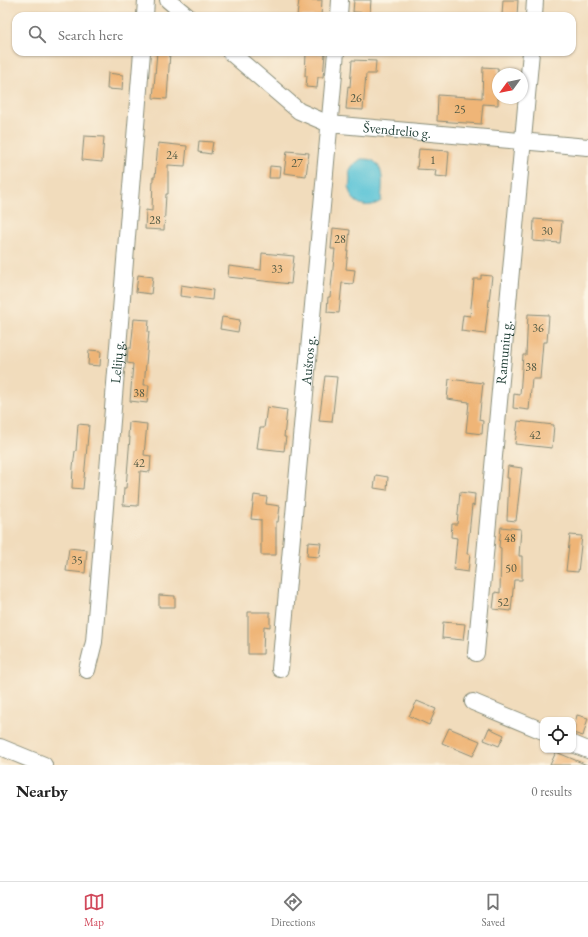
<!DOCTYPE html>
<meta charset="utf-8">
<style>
:root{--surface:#fff;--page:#f2f2f2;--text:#222;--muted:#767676;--line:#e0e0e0;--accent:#d1495b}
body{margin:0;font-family:"EB Garamond",serif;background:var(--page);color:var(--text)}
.controls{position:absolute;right:12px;bottom:12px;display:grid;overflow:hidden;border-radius:8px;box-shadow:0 1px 3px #0004}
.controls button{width:36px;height:36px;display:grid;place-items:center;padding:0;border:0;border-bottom:1px solid var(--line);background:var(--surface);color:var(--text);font:20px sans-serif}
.compass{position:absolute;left:492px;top:68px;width:36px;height:36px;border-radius:50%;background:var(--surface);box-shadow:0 1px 3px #0004;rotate:237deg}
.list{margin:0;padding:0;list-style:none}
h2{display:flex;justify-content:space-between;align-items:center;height:52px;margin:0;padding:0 16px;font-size:17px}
h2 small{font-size:13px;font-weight:400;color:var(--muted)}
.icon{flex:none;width:22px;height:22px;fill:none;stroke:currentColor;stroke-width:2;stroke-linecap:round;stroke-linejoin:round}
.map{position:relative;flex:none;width:588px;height:765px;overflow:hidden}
.search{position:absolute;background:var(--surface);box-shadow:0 1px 3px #0004;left:12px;right:12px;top:12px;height:44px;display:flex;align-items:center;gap:10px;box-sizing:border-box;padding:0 14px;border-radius:12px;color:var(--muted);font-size:15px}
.sheet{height:116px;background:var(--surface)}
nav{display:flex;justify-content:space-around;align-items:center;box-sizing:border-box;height:56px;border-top:1px solid var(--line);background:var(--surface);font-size:11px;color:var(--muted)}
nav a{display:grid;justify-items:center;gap:2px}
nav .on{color:var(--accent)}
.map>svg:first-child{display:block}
.water{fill:#5bc4d7;stroke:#3d8086}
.building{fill:#efb577}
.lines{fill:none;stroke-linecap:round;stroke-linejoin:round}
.street-casing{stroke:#888c78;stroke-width:18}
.street{stroke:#fff;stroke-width:16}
.labels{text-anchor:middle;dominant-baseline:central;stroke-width:4;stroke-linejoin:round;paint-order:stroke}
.number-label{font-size:12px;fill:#535b45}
.street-label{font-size:14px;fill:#1f3d34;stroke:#fcf5e5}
</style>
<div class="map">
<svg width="588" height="765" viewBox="0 0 588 765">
<rect width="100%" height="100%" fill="#fcf5e5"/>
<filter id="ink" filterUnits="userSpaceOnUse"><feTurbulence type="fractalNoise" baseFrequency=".025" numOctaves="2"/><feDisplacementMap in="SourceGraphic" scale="8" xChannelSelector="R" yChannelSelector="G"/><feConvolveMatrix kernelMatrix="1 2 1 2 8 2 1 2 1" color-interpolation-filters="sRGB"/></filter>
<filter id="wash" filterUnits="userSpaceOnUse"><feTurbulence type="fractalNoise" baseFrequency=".012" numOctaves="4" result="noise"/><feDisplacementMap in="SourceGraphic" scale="16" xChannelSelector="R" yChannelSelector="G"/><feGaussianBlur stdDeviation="0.9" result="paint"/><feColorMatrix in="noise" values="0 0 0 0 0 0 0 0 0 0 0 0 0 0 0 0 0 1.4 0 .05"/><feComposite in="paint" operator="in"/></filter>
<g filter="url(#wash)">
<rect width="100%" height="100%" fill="#f1dcbc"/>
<path class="water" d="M 361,159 C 364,159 368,159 371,160 C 386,165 382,189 381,201 C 368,210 352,205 349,189 C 349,186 350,182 350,180 C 350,177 349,173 350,170 C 352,165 357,162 361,159 Z"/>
<g id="blocks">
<g class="building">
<polygon points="299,0 322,0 321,16 297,16"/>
<polygon points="354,0 371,0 370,13 353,12"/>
<polygon points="503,0 518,0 517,16 502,16"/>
<polygon points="157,52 170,52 167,99 153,98"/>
<polygon points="306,53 325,54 323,77 318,77 317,88 306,87 307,76 305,76"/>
<polygon points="352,60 376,61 375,74 366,74 363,110 346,109 348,86 350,87"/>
<polygon points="483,67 498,68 498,105 483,104 481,124 437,121 438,95 482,98"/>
<polygon points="108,73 123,75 122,90 107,89"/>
<polygon points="84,136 104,137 102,162 82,160"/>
<polygon points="199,141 213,142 211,154 198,152"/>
<polygon points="158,143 187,146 185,166 168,165 168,194 166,194 164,230 145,229 146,210 152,211 153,177 155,177"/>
<polygon points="419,149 449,151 447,177 435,176 436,170 417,169"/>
<polygon points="287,151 309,153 306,176 284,173"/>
<polygon points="270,166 281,167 280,178 269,178"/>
<polygon points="534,219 562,221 560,243 533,241"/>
<polygon points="333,228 350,230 346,269 355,270 353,284 342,283 339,313 327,312 328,297 330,297 335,249 331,249"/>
<polygon points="262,253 294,256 291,284 228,277 229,266 261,270"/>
<polygon points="138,275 153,277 151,294 136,292"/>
<polygon points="481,275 492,276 485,334 461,331 463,315 470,316 474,279 481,279"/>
<polygon points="181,285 213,290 212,300 180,296"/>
<polygon points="528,314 549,315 547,342 543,342 540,379 532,379 529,410 513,408 514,394 520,395 523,355 526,355"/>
<polygon points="222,317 240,320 238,332 220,329"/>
<polygon points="134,319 149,320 148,332 149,332 144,385 149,385 147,403 130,401 133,364 127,363 128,348 131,348"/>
<polygon points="89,350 101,351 100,366 88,365"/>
<polygon points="325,376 337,377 332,422 319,421"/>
<polygon points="449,379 483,383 479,420 483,421 482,434 466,432 469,402 447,399"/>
<polygon points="267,407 287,410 284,437 286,437 284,451 257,448 260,428 264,428"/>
<polygon points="518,421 554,425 552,448 515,444"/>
<polygon points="129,422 147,424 144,455 151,456 150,472 140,471 138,506 123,505 124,488 126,488 130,437 128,437"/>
<polygon points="78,424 89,425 83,489 72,488 73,467 75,451 76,451"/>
<polygon points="508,466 522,468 516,521 507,520 509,478 507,478"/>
<polygon points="376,475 388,477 387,490 374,488"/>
<polygon points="460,492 475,494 474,506 472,505 467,554 470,554 468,572 454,570 457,538 451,537 452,524 457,524"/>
<polygon points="254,495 267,497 266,504 280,506 278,522 276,522 276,555 261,555 261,520 251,519"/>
<polygon points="501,527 521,529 519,556 522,556 522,580 514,580 511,611 493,609 495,592 500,593 501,548 499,547"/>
<polygon points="570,535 582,536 578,572 566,571"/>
<polygon points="308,542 321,543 319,557 307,556"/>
<polygon points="69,548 87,550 85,573 66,571"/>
<polygon points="159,595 175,596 175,607 159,607"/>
<polygon points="248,612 270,612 270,627 264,626 263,654 248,654"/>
<polygon points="443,622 465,624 463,640 442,638"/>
<polygon points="417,701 436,709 429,725 409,716"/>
<polygon points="577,715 588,718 583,736 573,733"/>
<polygon points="449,728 480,741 473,756 442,743"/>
<polygon points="489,728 504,735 499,746 484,740"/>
<polygon points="556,752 587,765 550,765"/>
</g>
</g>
</g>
<g filter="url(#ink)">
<use href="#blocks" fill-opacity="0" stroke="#888c78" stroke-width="1"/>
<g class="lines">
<g class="street-casing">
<g id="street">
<polyline points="168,0 187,16"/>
<polyline points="145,16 146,0"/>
<polyline points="339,16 340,0"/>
<polyline points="534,16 535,0"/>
<path id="s1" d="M 230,52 L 299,111 L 329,124 L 588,147"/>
<path id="s2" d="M 476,653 L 531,52"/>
<path id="s3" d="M 280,669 L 336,52"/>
<path id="s4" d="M 87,670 L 94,642 L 142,52"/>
<polyline points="473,702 543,731"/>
<polyline points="573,744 588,750"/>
<polyline points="0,747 44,765"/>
</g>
</g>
<use href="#street" class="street"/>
</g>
</g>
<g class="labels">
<g class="number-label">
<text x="356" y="98">26</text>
<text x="460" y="109">25</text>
<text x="172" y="155">24</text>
<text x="433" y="160">1</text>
<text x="297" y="163">27</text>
<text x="155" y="220">28</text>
<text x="547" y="231">30</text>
<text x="340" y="239">28</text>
<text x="277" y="269">33</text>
<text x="538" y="328">36</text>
<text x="531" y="367">38</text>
<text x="139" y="393">38</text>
<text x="535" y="435">42</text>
<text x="139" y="463">42</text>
<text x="510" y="538">48</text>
<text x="77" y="560">35</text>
<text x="511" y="568">50</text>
<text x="503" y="602">52</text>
</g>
<g class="street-label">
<text stroke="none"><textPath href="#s1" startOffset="192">Švendrelio g.</textPath></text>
<text stroke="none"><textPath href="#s2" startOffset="302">Ramunių g.</textPath></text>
<text stroke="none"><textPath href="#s3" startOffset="310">Aušros g.</textPath></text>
<text stroke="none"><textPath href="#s4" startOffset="310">Lelijų g.</textPath></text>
</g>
</g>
</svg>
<div class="controls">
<button><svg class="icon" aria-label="locate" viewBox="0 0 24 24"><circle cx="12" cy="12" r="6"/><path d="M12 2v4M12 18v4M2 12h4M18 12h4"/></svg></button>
</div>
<svg class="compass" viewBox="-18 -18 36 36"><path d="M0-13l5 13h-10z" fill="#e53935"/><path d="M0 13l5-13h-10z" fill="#767676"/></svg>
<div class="search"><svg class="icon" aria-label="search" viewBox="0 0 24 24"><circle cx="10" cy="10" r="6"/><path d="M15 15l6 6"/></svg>Search here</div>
</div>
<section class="sheet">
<h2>Nearby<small>0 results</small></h2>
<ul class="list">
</ul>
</section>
<nav>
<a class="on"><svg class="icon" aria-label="map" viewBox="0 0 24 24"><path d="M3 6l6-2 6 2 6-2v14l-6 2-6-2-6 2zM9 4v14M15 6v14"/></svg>Map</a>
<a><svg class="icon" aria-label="directions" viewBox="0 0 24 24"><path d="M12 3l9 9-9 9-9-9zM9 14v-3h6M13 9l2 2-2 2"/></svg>Directions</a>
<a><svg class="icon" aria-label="saved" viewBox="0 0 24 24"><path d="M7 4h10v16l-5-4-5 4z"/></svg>Saved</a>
</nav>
